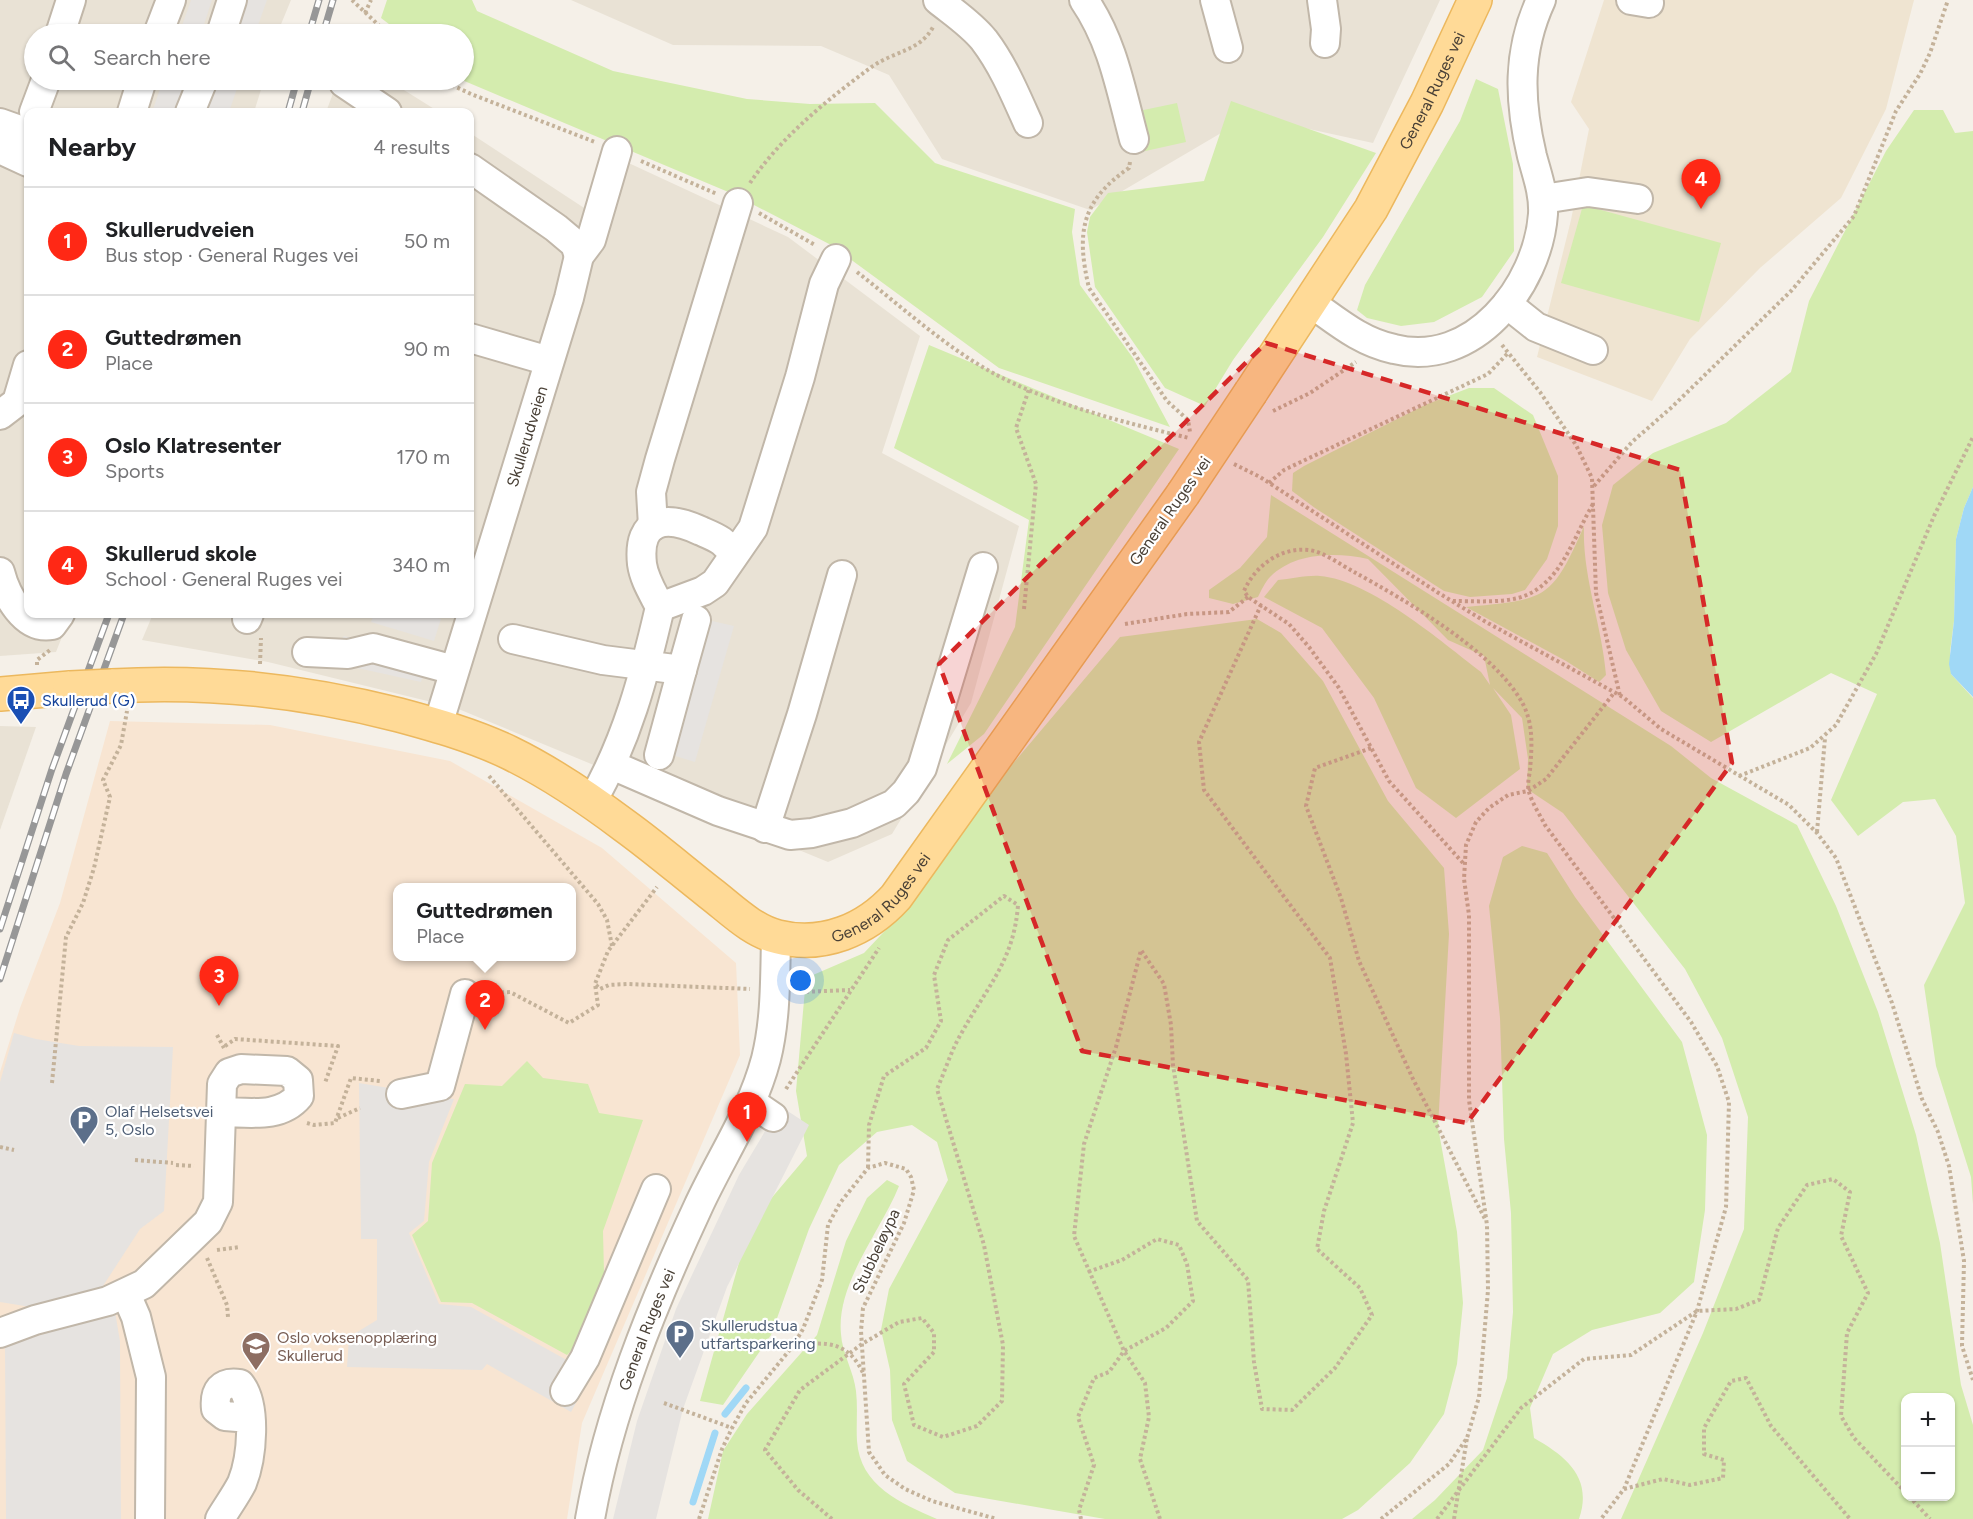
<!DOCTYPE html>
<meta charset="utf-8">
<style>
:root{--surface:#fff;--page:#f2f2f2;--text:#202124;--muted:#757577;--line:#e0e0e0;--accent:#ff2815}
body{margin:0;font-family:Figtree,sans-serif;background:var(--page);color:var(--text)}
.controls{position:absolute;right:18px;bottom:18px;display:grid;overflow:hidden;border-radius:12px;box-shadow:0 2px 4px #0004}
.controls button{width:54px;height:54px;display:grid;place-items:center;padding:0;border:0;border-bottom:2px solid var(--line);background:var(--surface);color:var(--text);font:30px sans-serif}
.you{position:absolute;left:801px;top:981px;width:21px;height:21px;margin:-15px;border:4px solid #fff;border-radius:50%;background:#1a73e8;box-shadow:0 0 0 9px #1a73e833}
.badge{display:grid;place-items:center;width:39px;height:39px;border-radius:50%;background:var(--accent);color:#fff;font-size:20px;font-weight:700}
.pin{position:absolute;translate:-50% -50px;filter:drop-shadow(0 2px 3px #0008)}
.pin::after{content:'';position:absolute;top:32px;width:21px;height:18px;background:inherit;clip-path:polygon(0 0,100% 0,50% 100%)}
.popup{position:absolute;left:393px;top:883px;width:183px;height:78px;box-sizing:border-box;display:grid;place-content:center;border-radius:12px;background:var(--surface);filter:drop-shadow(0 2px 4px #0005);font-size:20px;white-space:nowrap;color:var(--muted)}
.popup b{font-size:22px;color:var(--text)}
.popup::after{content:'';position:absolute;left:50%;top:100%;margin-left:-12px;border:12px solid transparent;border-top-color:var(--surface)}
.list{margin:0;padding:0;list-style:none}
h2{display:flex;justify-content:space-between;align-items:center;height:78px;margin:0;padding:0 24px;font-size:26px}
h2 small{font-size:20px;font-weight:400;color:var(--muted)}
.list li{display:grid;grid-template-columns:39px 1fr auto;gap:18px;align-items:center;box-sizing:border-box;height:108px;padding:0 24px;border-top:2px solid var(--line)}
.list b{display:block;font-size:22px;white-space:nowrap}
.list p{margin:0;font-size:20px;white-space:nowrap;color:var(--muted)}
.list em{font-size:20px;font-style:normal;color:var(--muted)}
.icon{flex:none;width:33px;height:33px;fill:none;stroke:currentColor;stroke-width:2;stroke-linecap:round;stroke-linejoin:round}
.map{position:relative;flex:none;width:1973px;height:1519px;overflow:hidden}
.search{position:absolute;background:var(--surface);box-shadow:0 2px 4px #0004;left:24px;top:24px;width:450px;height:66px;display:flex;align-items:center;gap:15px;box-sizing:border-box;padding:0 21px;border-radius:33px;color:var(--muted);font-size:22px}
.panel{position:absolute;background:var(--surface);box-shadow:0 2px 4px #0004;left:24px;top:108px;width:450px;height:510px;border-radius:12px}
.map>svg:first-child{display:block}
.residential{fill:#e9e2d5}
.commercial{fill:#f8e5d2;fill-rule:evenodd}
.education{fill:#efe4d1}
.green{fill:#d4ecae;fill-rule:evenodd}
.parking{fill:#e6e3e0}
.water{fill:#a0d8f6}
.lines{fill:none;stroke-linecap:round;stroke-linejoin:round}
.stream{stroke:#a0d8f6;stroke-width:7}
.minor-casing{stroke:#c1b7a9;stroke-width:32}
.major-casing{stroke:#ecb85e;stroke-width:36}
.path{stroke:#c4b29a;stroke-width:4;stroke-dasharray:3 3;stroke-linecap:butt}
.minor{stroke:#fff;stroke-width:28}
.major{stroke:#ffda97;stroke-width:33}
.rail-casing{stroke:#979797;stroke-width:7}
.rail{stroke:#fff;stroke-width:4.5;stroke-dasharray:14;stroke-linecap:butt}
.major-bridge-casing{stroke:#ecb85e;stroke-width:36;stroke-linecap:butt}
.major-bridge{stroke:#ffda97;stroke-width:33}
.marked{fill:#d62828;fill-opacity:0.2;stroke:#d62828;stroke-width:4.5;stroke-dasharray:12 8;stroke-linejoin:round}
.labels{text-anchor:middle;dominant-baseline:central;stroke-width:4.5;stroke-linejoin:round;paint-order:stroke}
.street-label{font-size:16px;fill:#494036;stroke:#fff}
.transit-label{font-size:16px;fill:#164399;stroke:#fff;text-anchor:start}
.service-label{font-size:16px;fill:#4e5e75;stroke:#fff;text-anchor:start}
.education-label{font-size:16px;fill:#785e54;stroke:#fff;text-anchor:start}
</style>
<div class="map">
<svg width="1973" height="1519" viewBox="0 0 1973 1519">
<rect width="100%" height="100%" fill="#f5f0e8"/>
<g class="residential">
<polygon points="0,0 291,0 277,34 34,34 34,80 264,80 254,112 28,112 28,614 71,614 56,652 0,656"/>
<polygon points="571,0 1440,0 1373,143 1250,116 1090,210 942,159 889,75 821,46 673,45"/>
<polygon points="338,80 388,80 439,112 326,112"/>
<polygon points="470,133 604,221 620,159 788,237 920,336 882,453 1019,526 971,703 892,834 828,862 456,708 268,662 142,640 153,614 470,614"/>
<polygon points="0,726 36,727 0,830"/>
</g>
<path class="commercial" d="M 110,721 L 270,725 L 450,761 L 602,848 L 736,963 L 740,1055 L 582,1423 L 567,1519 L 0,1519 L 0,1072 L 20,1008 L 60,903 ZM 398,888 L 572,888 L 572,956 L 398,956 Z"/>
<polygon class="education" points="1604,0 1914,0 1886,109 1841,198 1760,268 1690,339 1652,401 1537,357 1571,220 1589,129 1571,102"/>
<g class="green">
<polygon points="387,0 472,0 477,11 613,71 747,99 810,104 875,103 935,163 1075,209 1072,232 1080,285 1133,358 1170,427 999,368 831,245 733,194 462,80 464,34 402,34 381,18"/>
<polygon points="1476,79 1498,89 1513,164 1514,251 1482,297 1434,322 1401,326 1367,318 1357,310 1365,285 1460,121"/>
<polygon points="1231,101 1376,153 1323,237 1233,360 1205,406 1165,388 1095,287 1087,232 1090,217 1108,193 1204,181"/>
<polygon points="1177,103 1186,142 1141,152 1134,112"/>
<polygon points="1914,110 1943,110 1955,133 1973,131 1973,487 1964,508 1956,539 1954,621 1950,652 1951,674 1973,698 1973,1204 1971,1177 1936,1066 1924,985 1965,903 1956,836 1935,799 1903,802 1858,836 1831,800 1877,694 1831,673 1711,742 1661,711 1626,650 1608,593 1602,525 1613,485 1653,453 1726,423 1791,372 1809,301 1886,151"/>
<polygon points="1583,205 1721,243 1699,322 1561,283"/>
<polygon points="929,345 1179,449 984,734 947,764 1015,627 1029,520 894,448"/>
<polygon points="1469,388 1494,388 1533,415 1558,476 1558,526 1547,559 1525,590 1512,594 1470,597 1444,591 1315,508 1292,491 1293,473 1304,466 1425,405"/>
<path d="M 1271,495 L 1671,746 L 1711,778 L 1797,825 L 1836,906 L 1878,1012 L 1916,1135 L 1940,1243 L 1961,1385 L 1973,1425 L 1973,1519 L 1621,1519 L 1703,1333 L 1744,1229 L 1748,1117 L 1722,1038 L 1685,969 L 1563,813 L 1527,789 L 1528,759 L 1522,718 L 1493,688 L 1511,715 L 1520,769 L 1456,818 L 1416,788 L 1374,698 L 1322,628 L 1264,597 L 1278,580 C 1291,579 1307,575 1320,576 C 1370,580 1442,642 1481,672 L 1490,685 L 1484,656 L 1448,640 L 1368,559 C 1336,552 1295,552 1270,577 C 1265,582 1261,591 1258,597 L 1233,604 L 1209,598 L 1209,590 L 1240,568 L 1267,537 ZM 1906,1398 L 1950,1398 L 1950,1496 L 1906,1496 Z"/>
<path d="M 1584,526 C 1582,576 1602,625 1606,675 L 1599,682 L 1566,661 L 1466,607 C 1545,599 1551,602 1584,526 Z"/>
<polygon points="1257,619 1281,633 1323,681 1388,801 1444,868 1449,934 1438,1127 1457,1232 1463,1303 1457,1364 1444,1414 1410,1463 1358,1510 1342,1519 1105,1519 955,1493 907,1461 892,1420 890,1370 881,1330 889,1289 948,1180 937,1142 912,1125 877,1132 839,1165 809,1229 771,1335 723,1405 700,1401 740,1259 769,1201 807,1156 796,1091 806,978 864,953 912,902 1010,767 1120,637"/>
<path d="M 1522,846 L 1547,853 L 1575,897 L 1682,1042 L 1707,1135 L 1705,1210 L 1694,1282 L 1660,1313 L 1592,1330 L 1553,1354 L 1530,1408 L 1534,1438 C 1567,1457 1593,1478 1579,1519 L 1412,1519 L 1435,1500 L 1483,1450 L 1507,1378 L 1513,1312 L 1511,1213 L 1504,1139 L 1500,1018 L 1489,906 L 1503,857 Z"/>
<polygon points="527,1061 543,1078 588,1084 599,1113 643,1120 603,1231 604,1273 584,1338 567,1355 472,1303 441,1302 412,1235 428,1221 432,1163 465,1084 502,1086"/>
<path d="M 887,1180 L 899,1186 C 881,1231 836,1283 841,1334 C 842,1353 854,1372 856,1391 C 858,1408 856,1425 857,1441 C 860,1486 901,1503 937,1519 L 708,1519 L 723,1451 L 747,1414 L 817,1335 L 846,1241 L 867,1198 Z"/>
</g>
<g class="parking">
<polygon points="191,0 212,0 201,34 179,34"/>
<polygon points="244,0 267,0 255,34 232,34"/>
<polygon points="163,80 187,80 176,112 152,112"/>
<polygon points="216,80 240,80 229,112 205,112"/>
<polygon points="374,614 423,614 441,619 434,641 371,622"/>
<polygon points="712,621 734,626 695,762 672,755"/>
<polygon points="344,636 429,656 421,682 321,660"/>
<polygon points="14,1033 36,1039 79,1046 173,1047 164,1211 140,1229 101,1289 37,1308 0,1302 0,1082"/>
<polygon points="359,1083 454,1099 429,1162 424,1221 409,1233 439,1304 471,1307 592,1374 571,1412 487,1364 482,1370 347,1367 349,1337 377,1320 377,1239 361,1239"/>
<polygon points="780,1106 809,1125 727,1287 683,1409 656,1519 613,1519 637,1421 676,1309 739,1175"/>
<polygon points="115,1312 120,1341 121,1519 6,1519 5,1346"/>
</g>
<polygon class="water" points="1973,487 1973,697 1951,674 1949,664 1954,621 1956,539 1964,508"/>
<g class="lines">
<g class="stream">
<polyline points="725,1414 746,1388"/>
<polyline points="693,1502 715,1433"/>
</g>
<g class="minor-casing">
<g id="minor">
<path d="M 938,0 C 954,13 971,24 984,40 C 1003,65 1015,94 1028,123"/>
<path d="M 1084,0 C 1113,42 1121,91 1134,139"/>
<polyline points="1215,0 1228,48"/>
<polyline points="1322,0 1326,29 1325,43"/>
<polyline points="1631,0 1649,3"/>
<polyline points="60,34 71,0"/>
<polyline points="158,34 171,0"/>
<polyline points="221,34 232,0"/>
<polyline points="344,83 387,112"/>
<polyline points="34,112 46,80"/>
<polyline points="132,112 142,80"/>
<polyline points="190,112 203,80"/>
<polyline points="0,123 28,133"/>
<polyline points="0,149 28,162"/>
<polyline points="470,168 556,228 575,244 579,256"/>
<polyline points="1543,199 1588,192 1638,199"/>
<path d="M 1311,303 C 1338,322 1361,342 1394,349 C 1473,369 1538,286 1543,214 C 1544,193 1537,175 1532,156 C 1519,101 1517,52 1541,0"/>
<polyline points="1507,304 1536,327 1593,350"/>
<polyline points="470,338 549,361"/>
<polyline points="0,415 17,402 28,365"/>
<polyline points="653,526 651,492 660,459 738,203"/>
<path d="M 0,572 C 6,595 24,630 52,625 L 60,614"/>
<polyline points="660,607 703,591 715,583 753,528 800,377 824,284 836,259"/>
<polyline points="247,619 249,614"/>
<polyline points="513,639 603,660 682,670 696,620"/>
<polyline points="307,652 348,654 373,648 454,670"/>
<path id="s1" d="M 438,725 L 569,298 L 579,256 L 591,240 L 617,151"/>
<polyline points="659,755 682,670"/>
<polyline points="612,765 718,811 790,835 812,833 852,823 894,804 906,792 922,768 983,567"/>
<path d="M 591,803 C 627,741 644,676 660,607 C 653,593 644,579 642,564 C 637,517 667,515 701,531 C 715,537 727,541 733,556"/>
<polyline points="765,828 802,714 842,575"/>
<polyline points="401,1094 440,1086 465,994"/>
<polyline points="751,1102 773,1117"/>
<polyline points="126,1294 136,1317 151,1377 150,1519"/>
<path d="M 0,1333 L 35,1320 L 108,1301 L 144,1284 L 208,1222 L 218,1202 L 222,1084 L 229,1073 L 241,1069 L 287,1071 L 298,1080 L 299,1096 C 280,1119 248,1112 221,1112"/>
<polyline points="565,1391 585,1358 656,1189"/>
<path d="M 220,1519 C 227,1507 236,1495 242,1483 C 252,1458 257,1405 240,1384 C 221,1381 214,1391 216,1409 L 225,1416 L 250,1418"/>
<path id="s2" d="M 590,1519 C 609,1411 652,1306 698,1207 C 721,1157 752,1112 766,1059 C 776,1019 775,978 776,937"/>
</g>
</g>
<g class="major-casing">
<g id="major">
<path id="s3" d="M 1251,392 L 1371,209 L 1427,103 L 1475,0"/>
<path id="s4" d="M 112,686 C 210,680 305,691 399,715 C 436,725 475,736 510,753 C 551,773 589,799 625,826 C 654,847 682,871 710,893 C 731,909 752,931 778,937 C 823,948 866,930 896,897 L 1183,494"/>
<polyline points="0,694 70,688"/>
</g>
</g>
<g class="path">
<polyline points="352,0 388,34"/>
<polyline points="365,13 371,0"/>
<polyline points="441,80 471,94 595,142"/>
<polyline points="641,161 717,194"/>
<path d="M 1130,162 L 1129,168 C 1081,201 1076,233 1089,288 L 1167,401 L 1188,420 L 1190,432"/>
<path d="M 750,183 C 780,138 829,98 873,66 C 895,51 920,51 933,27"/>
<polyline points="759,213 815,245"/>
<path d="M 857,272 C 901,306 944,346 993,373 C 1049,404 1127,423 1189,438"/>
<polyline points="1502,345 1540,392 1576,445 1592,478 1596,593 1620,696"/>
<polyline points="1273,411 1310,393 1356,362"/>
<polyline points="1234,464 1260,477 1437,592 1486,622 1623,697 1661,729 1789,805 1817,833 1836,858 1892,1003 1922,1099 1938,1132 1949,1166 1964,1261 1962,1346 1973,1380"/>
<polyline points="1269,483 1284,470 1305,460 1488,374 1508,353"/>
<polyline points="1594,486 1632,442 1672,407 1792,290 1854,216 1896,111 1920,74 1930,53 1948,0"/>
<path d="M 1453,601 C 1473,601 1498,603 1518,598 C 1560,587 1573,538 1593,504"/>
<polyline points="1024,609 1036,484 1016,428 1029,389"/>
<polyline points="1125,624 1187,614 1229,612 1248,597"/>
<polyline points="260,664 261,638"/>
<polyline points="37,665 37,660 50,650"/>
<polyline points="1371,748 1315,768 1306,806 1341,898 1359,961 1413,1079 1486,1221"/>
<polyline points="489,776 598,904 607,920 612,946"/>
<polyline points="1739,776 1810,748 1836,725 1876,654 1934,516 1973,437"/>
<polyline points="1817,832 1825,738"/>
<path d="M 1463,863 L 1389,781 L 1339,688 L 1309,647 L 1289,624 L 1248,597 L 1244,591 C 1255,566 1280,547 1309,550 C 1324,552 1341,565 1354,572 C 1405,600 1490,649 1520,699 C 1534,721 1532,745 1530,770 C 1529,777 1527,786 1529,792 C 1532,803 1540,815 1545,825 L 1691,1022 L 1717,1066 L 1729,1102 L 1726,1207 L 1697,1311 L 1624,1489 L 1601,1519"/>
<polyline points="596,985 600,989 609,985 627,984 750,989"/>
<polyline points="800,992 850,990"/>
<polyline points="489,993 510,992 569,1023 598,1005 595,984 608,951 657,887"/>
<polyline points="217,1035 224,1048"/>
<polyline points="225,1046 235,1039 338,1046 325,1083"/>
<polyline points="52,1083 66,937 83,903 94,868 110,797 103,780 121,745 127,711"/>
<polyline points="786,1089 879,948"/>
<polyline points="338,1118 360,1108"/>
<polyline points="307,1123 314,1125 335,1123 351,1078 380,1081"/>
<polyline points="0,1147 14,1150"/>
<polyline points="135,1160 173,1163"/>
<polyline points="176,1165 194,1166"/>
<polyline points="217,1250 240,1247"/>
<polyline points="207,1258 227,1305 228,1317"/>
<path d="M 794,1346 C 826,1341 849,1341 864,1375"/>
<polyline points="664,1403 732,1428"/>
<polyline points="1624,1489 1663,1479 1690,1485 1723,1478 1724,1460 1704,1454 1704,1428 1731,1381 1746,1378 1771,1426 1850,1519"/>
<polyline points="1909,1496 1930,1519"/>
<polyline points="699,1519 722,1449 732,1428 746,1403 793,1346 803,1329 822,1280 828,1225 840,1203 868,1168 885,1163 906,1169 911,1177 914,1190 904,1223 863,1308 861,1331 869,1452 885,1475 905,1489 932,1501 997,1519"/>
<path d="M 832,1519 L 798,1490 L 765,1450 L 800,1390 L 862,1344 L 899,1322 L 922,1318 L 934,1333 L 934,1352 L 904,1384 L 914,1425 L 943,1437 L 977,1426 L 1002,1401 L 1003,1345 L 984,1245 L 937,1089 C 945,1071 951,1051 961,1034 C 986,988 1014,961 1018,905 L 1004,896 L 948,940 L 934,975 L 941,1021 L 926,1048 L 884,1076 L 869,1125 L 868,1168"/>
<polyline points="1081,1519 1079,1510 1094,1465 1078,1417 1094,1378 1109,1372 1124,1351 1166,1328 1193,1301 1187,1264 1179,1245 1157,1239 1122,1260 1088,1272"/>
<polyline points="1160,1519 1140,1459 1149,1417 1145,1383 1124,1351 1074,1236 1084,1144 1116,1047 1141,950 1164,984 1171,1025 1173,1065 1197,1221 1248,1280 1254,1362 1262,1409 1292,1410 1335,1368 1372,1315 1360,1288 1317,1249 1324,1211 1353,1123 1346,1054 1330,958 1204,790 1199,742 1261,605"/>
<polyline points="1381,1519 1449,1464 1467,1438 1479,1397 1488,1290 1487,1225 1469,1100 1469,915 1464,879 1466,845 1476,822 1489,808 1508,795 1528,791 1546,779 1614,693"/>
<polyline points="1437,1519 1521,1408 1584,1359 1631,1355 1697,1311 1736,1309 1759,1300 1778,1228 1807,1185 1833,1179 1850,1192 1841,1236 1868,1293 1847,1333 1841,1416 1854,1438 1906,1493"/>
<polyline points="1454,1519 1467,1438"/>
</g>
<use href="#minor" class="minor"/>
<use href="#major" class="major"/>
<g class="rail-casing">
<g id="rail">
<polyline points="309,34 319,0"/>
<polyline points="323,34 333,0"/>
<polyline points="288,112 297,80"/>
<polyline points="302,112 311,80"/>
<polyline points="0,929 52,769 109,614"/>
<polyline points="0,979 66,774 124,614"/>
</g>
</g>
<use href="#rail" class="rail"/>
<g class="major-bridge-casing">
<g id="major-bridge">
<polyline points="1183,494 1251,392"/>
<polyline points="70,688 112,686"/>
</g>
</g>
<use href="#major-bridge" class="major-bridge"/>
</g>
<path class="marked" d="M 1266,343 L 1680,470 L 1732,763 L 1467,1123 L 1082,1051 L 939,664 Z"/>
<defs>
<g id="bus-pin" transform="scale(1.5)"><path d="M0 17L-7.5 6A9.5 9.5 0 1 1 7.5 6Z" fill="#1a4fb4" stroke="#fff"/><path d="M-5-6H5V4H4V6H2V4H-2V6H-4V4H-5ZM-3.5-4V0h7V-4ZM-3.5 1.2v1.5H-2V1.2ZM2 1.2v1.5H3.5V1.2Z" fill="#fff"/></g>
<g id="parking-pin" transform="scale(1.5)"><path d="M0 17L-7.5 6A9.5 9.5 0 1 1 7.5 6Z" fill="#5c6f8a" stroke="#fff"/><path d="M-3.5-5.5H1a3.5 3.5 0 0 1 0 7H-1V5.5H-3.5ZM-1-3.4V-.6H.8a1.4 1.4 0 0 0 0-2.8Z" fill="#fff"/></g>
<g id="school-pin" transform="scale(1.5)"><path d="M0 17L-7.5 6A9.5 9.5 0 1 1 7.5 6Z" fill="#8d6e63" stroke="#fff"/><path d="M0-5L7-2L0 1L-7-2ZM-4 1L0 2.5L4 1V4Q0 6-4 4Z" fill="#fff"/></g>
</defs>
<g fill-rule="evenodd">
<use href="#bus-pin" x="21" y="700"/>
<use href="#parking-pin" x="84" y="1120"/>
<use href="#parking-pin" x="680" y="1334"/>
<use href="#school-pin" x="256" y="1346"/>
</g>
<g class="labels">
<g class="street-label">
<text stroke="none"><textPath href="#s3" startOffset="352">General Ruges vei</textPath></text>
<text stroke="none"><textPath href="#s1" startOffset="302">Skullerudveien</textPath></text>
<text transform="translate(1170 511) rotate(-55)">General Ruges vei</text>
<text stroke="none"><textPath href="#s4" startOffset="852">General Ruges vei</textPath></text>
<text transform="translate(876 1251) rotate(-65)">Stubbeløypa</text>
<text stroke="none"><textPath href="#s2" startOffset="198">General Ruges vei</textPath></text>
</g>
<g class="transit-label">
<text x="42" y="700">Skullerud (G)</text>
</g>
<g class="service-label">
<text x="105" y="1111">Olaf Helsetsvei<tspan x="105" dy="18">5, Oslo</tspan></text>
<text x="701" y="1325">Skullerudstua<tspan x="701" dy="18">utfartsparkering</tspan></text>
</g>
<g class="education-label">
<text x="277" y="1337">Oslo voksenopplæring<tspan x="277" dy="18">Skullerud</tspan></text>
</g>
</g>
</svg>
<div class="controls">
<button>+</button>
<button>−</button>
</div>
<div class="you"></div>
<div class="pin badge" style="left:747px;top:1142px">1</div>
<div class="pin badge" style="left:485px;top:1030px">2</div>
<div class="popup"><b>Guttedrømen</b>Place</div>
<div class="pin badge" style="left:219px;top:1006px">3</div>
<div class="pin badge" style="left:1701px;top:209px">4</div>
<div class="search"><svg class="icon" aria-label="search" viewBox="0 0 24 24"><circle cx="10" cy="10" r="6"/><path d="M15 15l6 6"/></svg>Search here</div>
<section class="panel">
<h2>Nearby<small>4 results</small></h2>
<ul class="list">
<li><span class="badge">1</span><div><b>Skullerudveien</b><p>Bus stop · General Ruges vei</p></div><em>50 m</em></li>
<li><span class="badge">2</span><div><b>Guttedrømen</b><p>Place</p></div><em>90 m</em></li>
<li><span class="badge">3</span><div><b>Oslo Klatresenter</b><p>Sports</p></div><em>170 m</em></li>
<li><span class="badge">4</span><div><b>Skullerud skole</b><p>School · General Ruges vei</p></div><em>340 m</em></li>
</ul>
</section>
</div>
